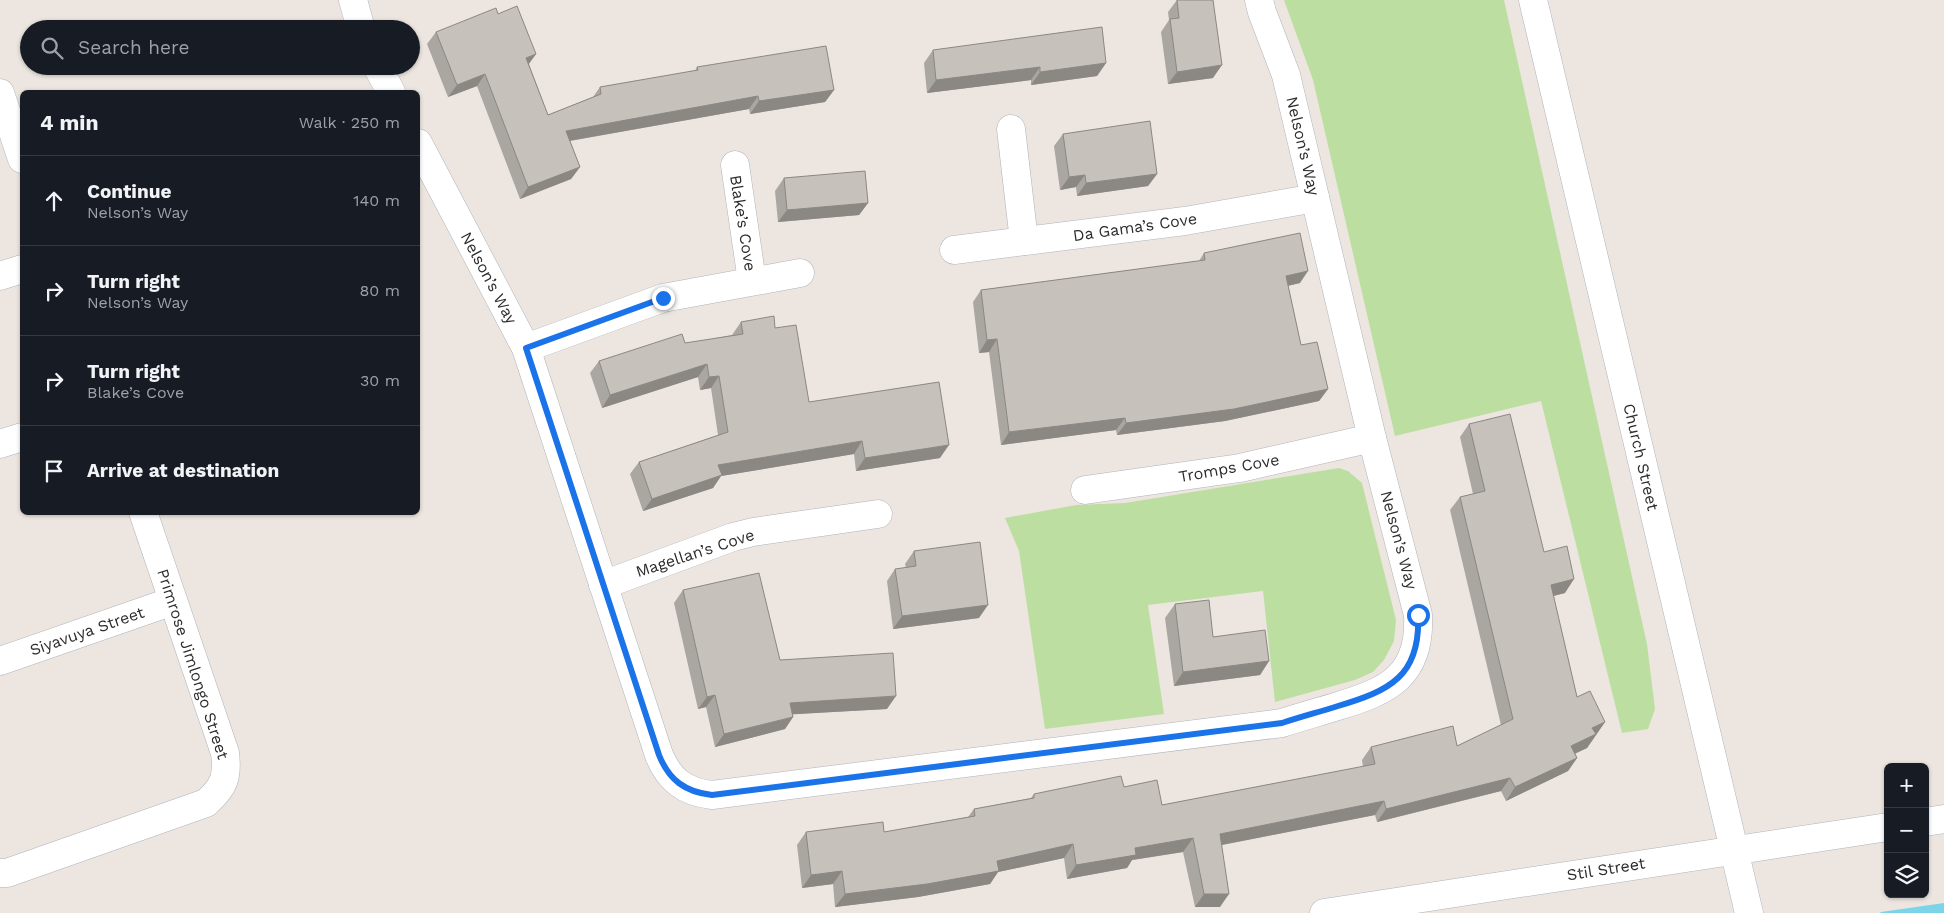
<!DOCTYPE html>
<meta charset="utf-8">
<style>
:root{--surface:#171b24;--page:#242831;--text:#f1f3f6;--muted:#9ea1a6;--line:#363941}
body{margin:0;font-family:"Work Sans",sans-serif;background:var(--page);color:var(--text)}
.controls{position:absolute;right:15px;bottom:15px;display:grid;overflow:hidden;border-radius:8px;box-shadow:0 1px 4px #0004}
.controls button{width:45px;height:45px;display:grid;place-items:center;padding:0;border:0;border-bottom:1px solid var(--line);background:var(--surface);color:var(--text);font:25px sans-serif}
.stop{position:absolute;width:15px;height:15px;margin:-11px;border:4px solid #1a73e8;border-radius:50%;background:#fff}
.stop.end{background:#1a73e8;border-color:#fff;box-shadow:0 1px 5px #0008}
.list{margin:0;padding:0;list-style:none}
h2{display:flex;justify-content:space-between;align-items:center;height:65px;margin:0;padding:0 20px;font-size:21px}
h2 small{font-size:16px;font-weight:400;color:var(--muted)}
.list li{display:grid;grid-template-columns:32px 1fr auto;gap:15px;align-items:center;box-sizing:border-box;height:90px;padding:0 20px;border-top:1px solid var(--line)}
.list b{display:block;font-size:19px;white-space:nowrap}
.list p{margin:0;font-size:16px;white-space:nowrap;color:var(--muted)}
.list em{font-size:16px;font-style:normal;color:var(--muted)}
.icon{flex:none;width:28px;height:28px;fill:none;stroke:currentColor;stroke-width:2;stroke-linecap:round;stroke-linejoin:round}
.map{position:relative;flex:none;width:1944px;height:913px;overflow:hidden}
.search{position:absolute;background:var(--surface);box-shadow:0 1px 4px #0004;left:20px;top:20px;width:400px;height:55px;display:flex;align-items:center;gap:12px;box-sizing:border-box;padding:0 18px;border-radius:28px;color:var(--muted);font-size:19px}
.panel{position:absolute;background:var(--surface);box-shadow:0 1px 4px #0004;left:20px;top:90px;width:400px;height:425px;border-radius:8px}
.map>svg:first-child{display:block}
.green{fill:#bcdfa1}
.water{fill:#7bd4e7}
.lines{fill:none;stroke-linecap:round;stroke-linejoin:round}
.street-casing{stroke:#b0b3bc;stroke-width:29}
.street{stroke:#fff;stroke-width:28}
.wall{fill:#aaa6a1}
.shaded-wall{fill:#8b8783}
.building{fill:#c6c1bb;stroke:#8b8783}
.route{stroke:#1a73e8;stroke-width:6}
.labels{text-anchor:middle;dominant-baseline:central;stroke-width:4;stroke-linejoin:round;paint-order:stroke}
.street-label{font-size:16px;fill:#2c2c2c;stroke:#fff}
</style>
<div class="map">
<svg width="1944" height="913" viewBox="0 0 1944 913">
<rect width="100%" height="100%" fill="#ede6e0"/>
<g class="green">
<polygon points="1284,0 1504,0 1647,644 1655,709 1648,729 1622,733 1541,401 1395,436 1313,80"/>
<polygon points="1339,468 1348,471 1362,483 1396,620 1394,641 1384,660 1373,672 1355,680 1275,702 1263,591 1148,605 1164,714 1045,729 1019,551 1005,518 1076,505 1125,503"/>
</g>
<polygon class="water" points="1944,903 1944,913 1880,913 1881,912"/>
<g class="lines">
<g class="street-casing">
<g id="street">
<polyline points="353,0 361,29"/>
<polyline points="1533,0 1749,913"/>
<polyline points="377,66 391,92"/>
<polyline points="0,93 22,159"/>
<polyline points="1011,129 1024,241"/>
<path d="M 418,143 L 526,348 L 659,755 C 669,780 685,792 712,795 L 1282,723 C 1300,717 1319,712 1338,706 C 1389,691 1421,675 1418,615 L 1372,438 L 1286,75 L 1262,12 L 1259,0"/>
<polyline points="735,165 752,281"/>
<polyline points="954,250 1185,221 1315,198"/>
<polyline points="0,276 22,269"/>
<polyline points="526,348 663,298 800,273"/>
<polyline points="0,444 22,437"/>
<polyline points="1085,490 1240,468 1372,438"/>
<polyline points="603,585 733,537 753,532 878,514"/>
<polyline points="0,661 173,601"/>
<polyline points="1925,822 1944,819"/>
<path d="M 0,873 L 7,873 L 206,803 C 224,787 228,777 225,753 L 143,512"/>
<polyline points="1324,913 1888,827"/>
</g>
</g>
<use href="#street" class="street"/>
</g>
<g class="wall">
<polygon points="1177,0 1213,78 1168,84 1161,32 1169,20 1168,12"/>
<polygon points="498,14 536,54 529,64 548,115 593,97 600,87 695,71 697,67 834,90 825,102 750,114 749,109 570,141 580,167 571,179 520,199 477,86 448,97 427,44 436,32"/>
<polygon points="933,50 1106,63 1097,76 1031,85 1031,80 927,93 924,63"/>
<polygon points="1063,134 1157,174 1148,186 1077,196 1076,187 1060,190 1054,146"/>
<polygon points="784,178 868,203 859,215 778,222 775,191"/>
<polygon points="1204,253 1300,283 1288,286 1301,345 1328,389 1319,401 1225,421 1117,435 1116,430 1001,445 989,352 979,353 973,302 981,290 1199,261"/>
<polygon points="741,322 775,328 809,402 940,458 856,471 854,454 721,476 713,488 643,511 630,474 639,462 718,435 711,388 700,390 698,377 602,408 590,373 599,361 732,335"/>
<polygon points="1469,424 1544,552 1565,593 1553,596 1577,697 1605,722 1587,748 1575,753 1577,758 1568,771 1506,801 1501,791 1377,822 1375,815 1222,845 1220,907 1195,907 1183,852 1132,860 1127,868 1067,879 1064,858 998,872 990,884 918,897 835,907 833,884 802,888 797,845 806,832 884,832 968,817 974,809 1031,798 1034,794 1124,787 1162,805 1363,767 1362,760 1371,747 1457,746 1501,725 1450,510 1460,497 1473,494 1460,437"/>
<polygon points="914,551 979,618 893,629 887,581 895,569 906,568 905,564"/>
<polygon points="683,590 780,660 887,709 793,714 793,717 785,729 715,747 706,707 698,709 674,603"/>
<polygon points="1175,604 1213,637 1269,661 1260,675 1174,686 1165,618"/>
</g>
<g class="shaded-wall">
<polygon points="536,54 527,66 526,58"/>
<polygon points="1106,63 1097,76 1031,85 1040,72"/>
<polygon points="1222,65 1213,78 1168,84 1177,72"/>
<polygon points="1040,67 1031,80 927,93 936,80"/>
<polygon points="485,74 477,86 448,97 457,85"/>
<polygon points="834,90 825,102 750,114 759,101"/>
<polygon points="758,96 749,109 557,143 566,131"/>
<polygon points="580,167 571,179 520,199 528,187"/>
<polygon points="1157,174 1148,186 1077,196 1086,183"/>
<polygon points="1085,175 1076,187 1060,190 1069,177"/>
<polygon points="868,203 859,215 778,222 787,210"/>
<polygon points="1308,271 1300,283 1277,288 1286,276"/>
<polygon points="997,339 989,352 979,353 987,340"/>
<polygon points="707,364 698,377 602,408 610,395"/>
<polygon points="719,376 711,388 700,390 709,377"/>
<polygon points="1328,389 1319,401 1225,421 1117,435 1126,423"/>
<polygon points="1125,418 1116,430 1001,445 1009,432"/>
<polygon points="862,441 854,454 721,476 713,488 643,511 652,499 718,465"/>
<polygon points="949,445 940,458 856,471 865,458"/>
<polygon points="1574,579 1565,593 1541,599 1551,585"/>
<polygon points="988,605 979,618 893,629 902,616"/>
<polygon points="1269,661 1260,675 1174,686 1183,672"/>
<polygon points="715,695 706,707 698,709 707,697"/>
<polygon points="896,696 887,709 781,715 790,703"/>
<polygon points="793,717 785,729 715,747 724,734"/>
<polygon points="1605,722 1587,748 1562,760 1571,746 1592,728"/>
<polygon points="1577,758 1568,771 1506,801 1515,787"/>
<polygon points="1510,778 1501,791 1377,822 1386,809"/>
<polygon points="1384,801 1375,815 1211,847 1220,834"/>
<polygon points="1193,838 1183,852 1132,860 1127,868 1067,879 1076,865 1135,848"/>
<polygon points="1073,844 1064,858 998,872 990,884 918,897 835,907 845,894"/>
<polygon points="842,871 833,884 802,888 811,875"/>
<polygon points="1204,894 1229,894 1220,907 1195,907"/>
</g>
<g class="building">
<polygon points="1177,0 1213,0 1222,65 1177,72 1170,19 1179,18"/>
<polygon points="517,6 536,54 526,58 548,115 601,94 600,87 698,70 697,67 826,46 834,90 759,101 758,96 566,131 580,167 528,187 485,74 457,85 436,32 496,8 498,14"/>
<polygon points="1102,27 1106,63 1040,72 1040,67 936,80 933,50"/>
<polygon points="1150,121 1157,174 1086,183 1085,175 1069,177 1063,134"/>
<polygon points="865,171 868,203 787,210 784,178"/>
<polygon points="1300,233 1308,271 1286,276 1301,345 1317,342 1328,389 1234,409 1126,423 1125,418 1009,432 997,339 987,340 981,290 1205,260 1204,253"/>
<polygon points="774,316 775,328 796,325 809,402 939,382 949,445 865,458 862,441 718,465 722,475 652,499 639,462 728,432 719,376 709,377 707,364 610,395 599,361 682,334 685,343 743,334 741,322"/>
<polygon points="1510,414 1544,552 1567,546 1574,579 1551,585 1577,697 1590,691 1605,722 1592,728 1596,734 1571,746 1577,758 1515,787 1510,778 1386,809 1384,801 1220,834 1229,894 1204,894 1193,838 1135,848 1136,855 1076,865 1073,844 997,861 999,871 927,884 845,894 842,871 811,875 806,832 883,822 884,832 975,816 974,809 1034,798 1034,794 1121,776 1124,787 1157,780 1162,805 1375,764 1371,747 1453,726 1457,746 1513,719 1460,497 1485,491 1469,424"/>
<polygon points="980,542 988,605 902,616 895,569 916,566 914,551"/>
<polygon points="759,573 780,660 893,653 896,696 790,703 793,717 724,734 715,695 707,697 683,590"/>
<polygon points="1209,600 1213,637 1265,630 1269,661 1183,672 1175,604"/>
</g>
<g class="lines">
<path class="route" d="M 663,298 L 526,348 L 659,755 C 669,780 685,792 712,795 L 1282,723 C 1300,717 1319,712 1338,706 C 1389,691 1421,676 1418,615"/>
</g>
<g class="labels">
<g class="street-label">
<text transform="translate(1303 146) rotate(77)">Nelson’s Way</text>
<text transform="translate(743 223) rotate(81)">Blake’s Cove</text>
<text transform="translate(1135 227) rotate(-8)">Da Gama’s Cove</text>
<text transform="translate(489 278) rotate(62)">Nelson’s Way</text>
<text transform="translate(1641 457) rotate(77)">Church Street</text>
<text transform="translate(1229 468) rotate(-10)">Tromps Cove</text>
<text transform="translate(1399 540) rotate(75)">Nelson’s Way</text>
<text transform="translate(695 553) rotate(-18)">Magellan’s Cove</text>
<text transform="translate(87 631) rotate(-19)">Siyavuya Street</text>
<text transform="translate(193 664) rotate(72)">Primrose Jimlongo Street</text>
<text transform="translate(1606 869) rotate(-9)">Stil Street</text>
</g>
</g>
</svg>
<div class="controls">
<button>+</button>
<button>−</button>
<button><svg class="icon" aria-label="layers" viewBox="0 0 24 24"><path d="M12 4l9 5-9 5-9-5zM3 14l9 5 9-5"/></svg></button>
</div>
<div class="stop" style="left:1418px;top:615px"></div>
<div class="stop end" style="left:663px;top:298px"></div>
<div class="search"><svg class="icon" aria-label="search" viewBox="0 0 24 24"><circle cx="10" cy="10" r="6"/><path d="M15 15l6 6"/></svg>Search here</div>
<section class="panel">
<h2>4 min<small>Walk · 250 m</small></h2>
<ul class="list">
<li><svg class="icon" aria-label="ahead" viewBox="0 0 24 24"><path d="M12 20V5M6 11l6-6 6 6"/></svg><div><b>Continue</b><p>Nelson’s Way</p></div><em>140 m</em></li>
<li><svg class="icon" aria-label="right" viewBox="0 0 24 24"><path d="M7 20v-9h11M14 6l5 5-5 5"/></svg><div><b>Turn right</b><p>Nelson’s Way</p></div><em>80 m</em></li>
<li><svg class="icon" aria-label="right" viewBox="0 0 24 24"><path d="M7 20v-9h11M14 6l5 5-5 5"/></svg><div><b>Turn right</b><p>Blake’s Cove</p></div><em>30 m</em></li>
<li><svg class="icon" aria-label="arrive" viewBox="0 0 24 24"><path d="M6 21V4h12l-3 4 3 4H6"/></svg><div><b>Arrive at destination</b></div></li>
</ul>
</section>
</div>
